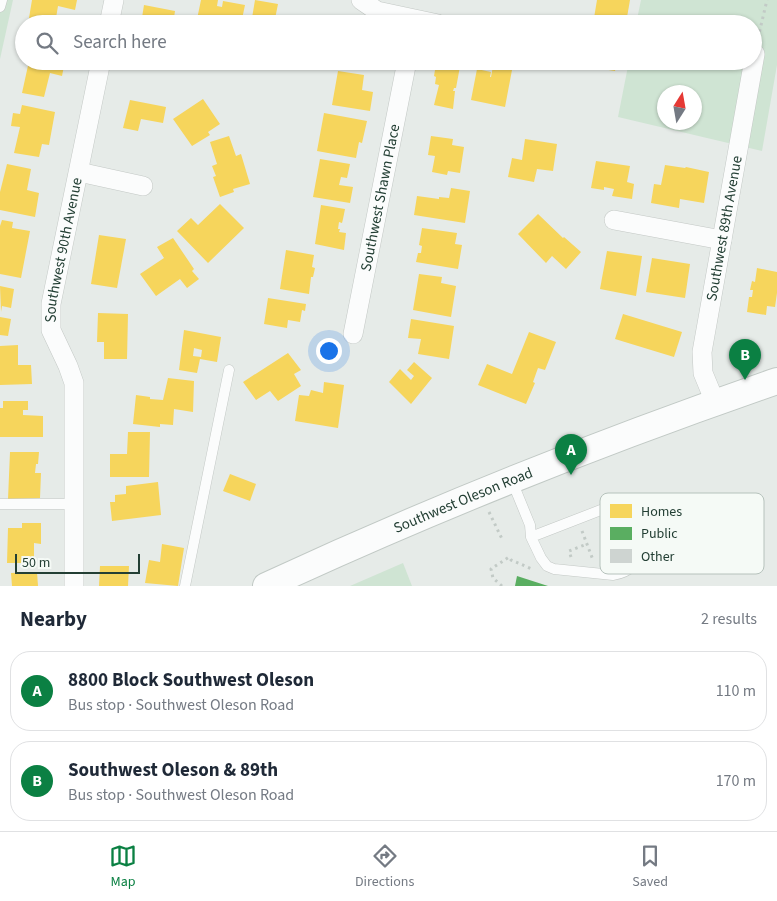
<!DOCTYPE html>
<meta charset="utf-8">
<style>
:root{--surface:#fff;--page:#f6f6f7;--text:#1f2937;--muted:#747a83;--line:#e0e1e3;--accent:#0b8043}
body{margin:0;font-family:"Source Sans 3",sans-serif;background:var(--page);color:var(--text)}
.compass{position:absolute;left:657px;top:85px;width:45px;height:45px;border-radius:50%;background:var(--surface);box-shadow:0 1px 4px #0004;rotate:11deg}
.scale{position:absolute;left:15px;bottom:12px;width:125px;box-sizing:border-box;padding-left:5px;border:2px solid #233f34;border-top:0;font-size:14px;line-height:18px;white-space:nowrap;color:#233f34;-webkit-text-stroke:4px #f5faf6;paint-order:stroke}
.you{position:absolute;left:328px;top:350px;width:18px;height:18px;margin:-12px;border:4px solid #fff;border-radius:50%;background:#1a73e8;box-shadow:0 0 0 8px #1a73e833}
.badge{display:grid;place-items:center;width:32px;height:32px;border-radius:50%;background:var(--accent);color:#fff;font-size:16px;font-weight:700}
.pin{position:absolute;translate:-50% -41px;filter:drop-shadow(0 1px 2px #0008)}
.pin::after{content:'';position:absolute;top:26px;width:18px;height:15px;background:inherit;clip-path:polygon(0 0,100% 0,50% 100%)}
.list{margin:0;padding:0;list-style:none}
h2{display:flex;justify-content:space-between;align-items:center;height:65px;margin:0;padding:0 20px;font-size:21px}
h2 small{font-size:16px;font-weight:400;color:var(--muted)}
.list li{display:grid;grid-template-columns:32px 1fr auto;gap:15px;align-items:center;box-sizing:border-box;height:80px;margin:0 10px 10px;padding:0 10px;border:1px solid var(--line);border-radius:20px}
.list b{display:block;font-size:19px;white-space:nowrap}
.list p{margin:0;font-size:16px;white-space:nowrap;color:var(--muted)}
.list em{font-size:16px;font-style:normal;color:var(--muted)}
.icon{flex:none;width:28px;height:28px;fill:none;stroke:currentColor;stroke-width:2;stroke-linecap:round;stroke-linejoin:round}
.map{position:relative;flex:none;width:777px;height:586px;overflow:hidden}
.search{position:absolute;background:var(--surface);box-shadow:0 1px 4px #0004;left:15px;right:15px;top:15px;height:55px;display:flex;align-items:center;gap:12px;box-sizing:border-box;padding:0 18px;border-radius:28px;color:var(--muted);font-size:19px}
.sheet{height:245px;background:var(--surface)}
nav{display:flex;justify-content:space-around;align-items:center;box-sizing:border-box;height:70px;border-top:1px solid var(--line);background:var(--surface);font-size:14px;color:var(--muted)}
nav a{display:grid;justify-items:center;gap:2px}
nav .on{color:var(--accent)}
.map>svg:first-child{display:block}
.green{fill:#cfe4d3;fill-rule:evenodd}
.homes{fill:#f6d55c;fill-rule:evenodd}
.public{fill:#5aae61}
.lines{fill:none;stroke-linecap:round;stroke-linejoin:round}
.service-casing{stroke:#c3c8c5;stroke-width:11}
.minor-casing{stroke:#c3c8c5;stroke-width:20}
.secondary-casing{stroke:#c1c9c5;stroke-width:28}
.path{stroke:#c2cac6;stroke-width:3;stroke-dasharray:2.5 4;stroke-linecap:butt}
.service{stroke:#fbfcfc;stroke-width:10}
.minor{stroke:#fbfcfc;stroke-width:19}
.secondary{stroke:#fbfcfc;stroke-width:26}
.labels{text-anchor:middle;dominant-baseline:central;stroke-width:5;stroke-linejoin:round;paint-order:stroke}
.street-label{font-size:15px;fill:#233f34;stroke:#f5faf6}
.key{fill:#f5faf6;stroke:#b6c2bc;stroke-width:1}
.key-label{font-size:14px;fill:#233f34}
</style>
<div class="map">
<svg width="777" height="586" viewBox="0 0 777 586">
<rect width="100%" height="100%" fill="#e6ebe8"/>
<g class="green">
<polygon points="0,0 13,0 0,59"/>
<path d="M 641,0 L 777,0 L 777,65 L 762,151 L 618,117 L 629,61 L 753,61 L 753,24 L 636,24 ZM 664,92 L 694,92 L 694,122 L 664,122 Z"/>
<polygon points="403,563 412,586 350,586"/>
</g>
<g class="homes">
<polygon points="32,0 77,0 75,10 58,6 55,24 29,18"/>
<polygon points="201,0 218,0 217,6 222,7 223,1 245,5 241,24 196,24"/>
<polygon points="255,0 278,4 275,19 299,24 251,24"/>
<polygon points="597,0 630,0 626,23 593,24"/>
<polygon points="144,5 175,11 173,24 141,24"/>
<polygon points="29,61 65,61 62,76 50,73 44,97 22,93"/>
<polygon points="349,61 379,61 378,70 348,65"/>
<polygon points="440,61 461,61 456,88 454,88 453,91 455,91 453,109 434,105 439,85 435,84 436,77 434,76 436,64 439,65"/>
<polygon points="590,61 617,61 615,71 589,67"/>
<polygon points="493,66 512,70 505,107 471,100 477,69 491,72 490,77 491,77"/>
<polygon points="338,71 364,75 362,90 373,92 370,111 332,105"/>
<polygon points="203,99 220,124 208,132 210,135 192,146 173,119"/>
<polygon points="130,100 166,107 163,123 141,119 138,131 123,128"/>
<polygon points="22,105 55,112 49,145 42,144 39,157 14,153 20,127 11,126 13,113 20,114"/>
<polygon points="324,113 367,121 362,143 359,142 356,158 317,151"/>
<polygon points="229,136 236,156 241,154 250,184 233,189 234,192 220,197 213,177 216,176 212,166 217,164 210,142"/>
<polygon points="431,136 453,139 452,145 464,147 460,173 448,171 447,175 432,172 435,156 428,155"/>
<polygon points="525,139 557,144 553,171 537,169 534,182 508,177 512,158 522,160"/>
<polygon points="320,159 350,164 347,178 341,177 339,185 353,187 350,203 313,197"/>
<polygon points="596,161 630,166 627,182 634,184 632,199 612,196 614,189 604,187 604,190 591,188"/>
<polygon points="7,164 31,169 27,190 39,193 35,217 0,210 0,192"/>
<polygon points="665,165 685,168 686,167 709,172 704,203 680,199 679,208 651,203 654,184 661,185"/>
<polygon points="451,188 470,191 465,223 414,215 417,196 439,199 439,197 449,198"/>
<polygon points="220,204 244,228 208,263 177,231 191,218 198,225"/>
<polygon points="321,205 345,209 343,219 342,223 339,222 338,229 340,229 339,232 346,233 344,250 315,244"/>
<polygon points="538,214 563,238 564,237 581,252 566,269 552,256 546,263 518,234"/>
<polygon points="2,220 13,222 12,228 30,231 21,278 0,274 0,226"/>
<polygon points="422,228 457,233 455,244 462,245 458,269 416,262 418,253 421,253 422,246 419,245"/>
<polygon points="99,235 126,239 117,288 91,284"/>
<polygon points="173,238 194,269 192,271 199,279 187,288 180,279 156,296 140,274 164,258 157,247"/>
<polygon points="286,250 314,255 312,267 315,268 313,277 311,277 309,294 280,289"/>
<polygon points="607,251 642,256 636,296 600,289"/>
<polygon points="652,258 690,264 685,298 646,292"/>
<polygon points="757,268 777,272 777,293 775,307 767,306 766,315 747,312 749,297 752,297 753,290 750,290 752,281 755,282"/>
<polygon points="419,274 442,277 441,283 456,286 451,317 413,310"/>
<polygon points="0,286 14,289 11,308 2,306 1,312"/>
<polygon points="268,298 306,304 305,311 302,310 300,322 288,320 287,328 264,324"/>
<polygon points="98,313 128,314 127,359 104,359 104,342 97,342"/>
<polygon points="623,314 682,332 674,357 615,339"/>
<polygon points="0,317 11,319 8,336 0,335"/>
<polygon points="411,319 454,326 449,359 418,354 421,339 408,338"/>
<path d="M 184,330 L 221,337 L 217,362 L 200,359 L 197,373 L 179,370 ZM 194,348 L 202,350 L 201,357 L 193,356 Z"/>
<polygon points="529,332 556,342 545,370 538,368 533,382 535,383 526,404 478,385 487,364 512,374"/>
<polygon points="18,345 18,365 31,365 32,384 0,385 0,346"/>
<polygon points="288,353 301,370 294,374 301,386 278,401 270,391 256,400 243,382"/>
<polygon points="414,362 432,378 411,404 389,382 400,369 411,380 414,376 407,370"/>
<polygon points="168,378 194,381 193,412 174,409 173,425 160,424 160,427 133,424 136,395 150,397 150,399 163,400"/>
<polygon points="324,382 344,385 338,428 295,421 299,395 309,396 311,390 323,393"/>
<polygon points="3,401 28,401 28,410 23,410 23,415 43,416 43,437 0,437 0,408 3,408"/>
<polygon points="128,432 150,432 149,477 110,477 110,454 127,454"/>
<polygon points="10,452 39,452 38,464 36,464 35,473 41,473 40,498 8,499"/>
<polygon points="230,474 256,484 250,501 223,491"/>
<polygon points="158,482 161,515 112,521 110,502 115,502 115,495 126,494 126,486"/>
<polygon points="22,523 41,523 41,544 34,543 34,563 7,563 8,528 22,528"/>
<polygon points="162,544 184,548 178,586 145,583 149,560 160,562"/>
<polygon points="100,566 129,566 128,586 99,586"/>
<polygon points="37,572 38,586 12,586 11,573"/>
</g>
<polygon class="public" points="517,576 548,586 515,586"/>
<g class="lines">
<g class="service-casing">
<g id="service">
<polyline points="0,7 2,0"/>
<path d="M 512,481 L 530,525 L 531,537 L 541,558 L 547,566 L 554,569 L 613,575 C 628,573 643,562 642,544 C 641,535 628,512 624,501 L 531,537"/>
<polyline points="0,504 74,504"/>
<polyline points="185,586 229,370"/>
</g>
</g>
<g class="minor-casing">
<g id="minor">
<polyline points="361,0 377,11 438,24"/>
<polyline points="109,24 114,0"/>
<polyline points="79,172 143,186"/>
<polyline points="614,220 722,240"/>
<path id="s1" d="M 353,334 L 407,61"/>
<path id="s2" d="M 715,402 L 703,373 L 702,352 L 755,54"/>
<path id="s3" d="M 74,586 L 74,383 L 68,366 L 51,330 L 51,304 L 101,61"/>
</g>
</g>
<g class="secondary-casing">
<g id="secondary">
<path id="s4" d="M 266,586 C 432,509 603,441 777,381"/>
</g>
</g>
<g class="path">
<polyline points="758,38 767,0"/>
<polyline points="489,512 503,541"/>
<polyline points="582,531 593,560"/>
<polyline points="571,557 569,551 587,544"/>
<polyline points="502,586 493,578 491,569 509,557 511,560 532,569"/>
</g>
<use href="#service" class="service"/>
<use href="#minor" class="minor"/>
<use href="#secondary" class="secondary"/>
</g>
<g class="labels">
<g class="street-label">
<text stroke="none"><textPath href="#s1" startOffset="139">Southwest Shawn Place</textPath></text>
<text stroke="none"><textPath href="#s2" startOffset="178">Southwest 89th Avenue</textPath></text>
<text stroke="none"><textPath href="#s3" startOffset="342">Southwest 90th Avenue</textPath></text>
<text stroke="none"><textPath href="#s4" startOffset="215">Southwest Oleson Road</textPath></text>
</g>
</g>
<rect x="600" y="493" width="164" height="81" rx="8" class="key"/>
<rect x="610" y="504" width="22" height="14" fill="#f6d55c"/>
<rect x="610" y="527" width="22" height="13" fill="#5aae61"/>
<rect x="610" y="549" width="22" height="14" fill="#ced4d1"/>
<g class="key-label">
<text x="641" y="516">Homes</text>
<text x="641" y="538">Public</text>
<text x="641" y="561">Other</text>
</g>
</svg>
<svg class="compass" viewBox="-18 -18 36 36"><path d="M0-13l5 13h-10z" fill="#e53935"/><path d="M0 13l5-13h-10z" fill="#747a83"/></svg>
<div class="scale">50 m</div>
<div class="you"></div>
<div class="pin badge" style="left:571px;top:475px">A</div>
<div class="pin badge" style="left:745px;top:380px">B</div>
<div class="search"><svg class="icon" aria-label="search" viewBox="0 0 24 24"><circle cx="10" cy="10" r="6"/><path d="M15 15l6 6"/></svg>Search here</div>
</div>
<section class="sheet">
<h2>Nearby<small>2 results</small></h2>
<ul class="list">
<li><span class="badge">A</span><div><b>8800 Block Southwest Oleson</b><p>Bus stop · Southwest Oleson Road</p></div><em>110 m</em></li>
<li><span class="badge">B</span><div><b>Southwest Oleson &amp; 89th</b><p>Bus stop · Southwest Oleson Road</p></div><em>170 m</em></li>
</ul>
</section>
<nav>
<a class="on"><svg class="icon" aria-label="map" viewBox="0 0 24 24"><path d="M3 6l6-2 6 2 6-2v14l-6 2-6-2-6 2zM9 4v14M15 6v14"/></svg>Map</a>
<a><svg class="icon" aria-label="directions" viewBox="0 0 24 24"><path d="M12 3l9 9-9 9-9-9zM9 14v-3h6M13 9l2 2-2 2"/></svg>Directions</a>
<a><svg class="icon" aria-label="saved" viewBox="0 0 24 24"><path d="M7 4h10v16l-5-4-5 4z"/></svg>Saved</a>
</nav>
